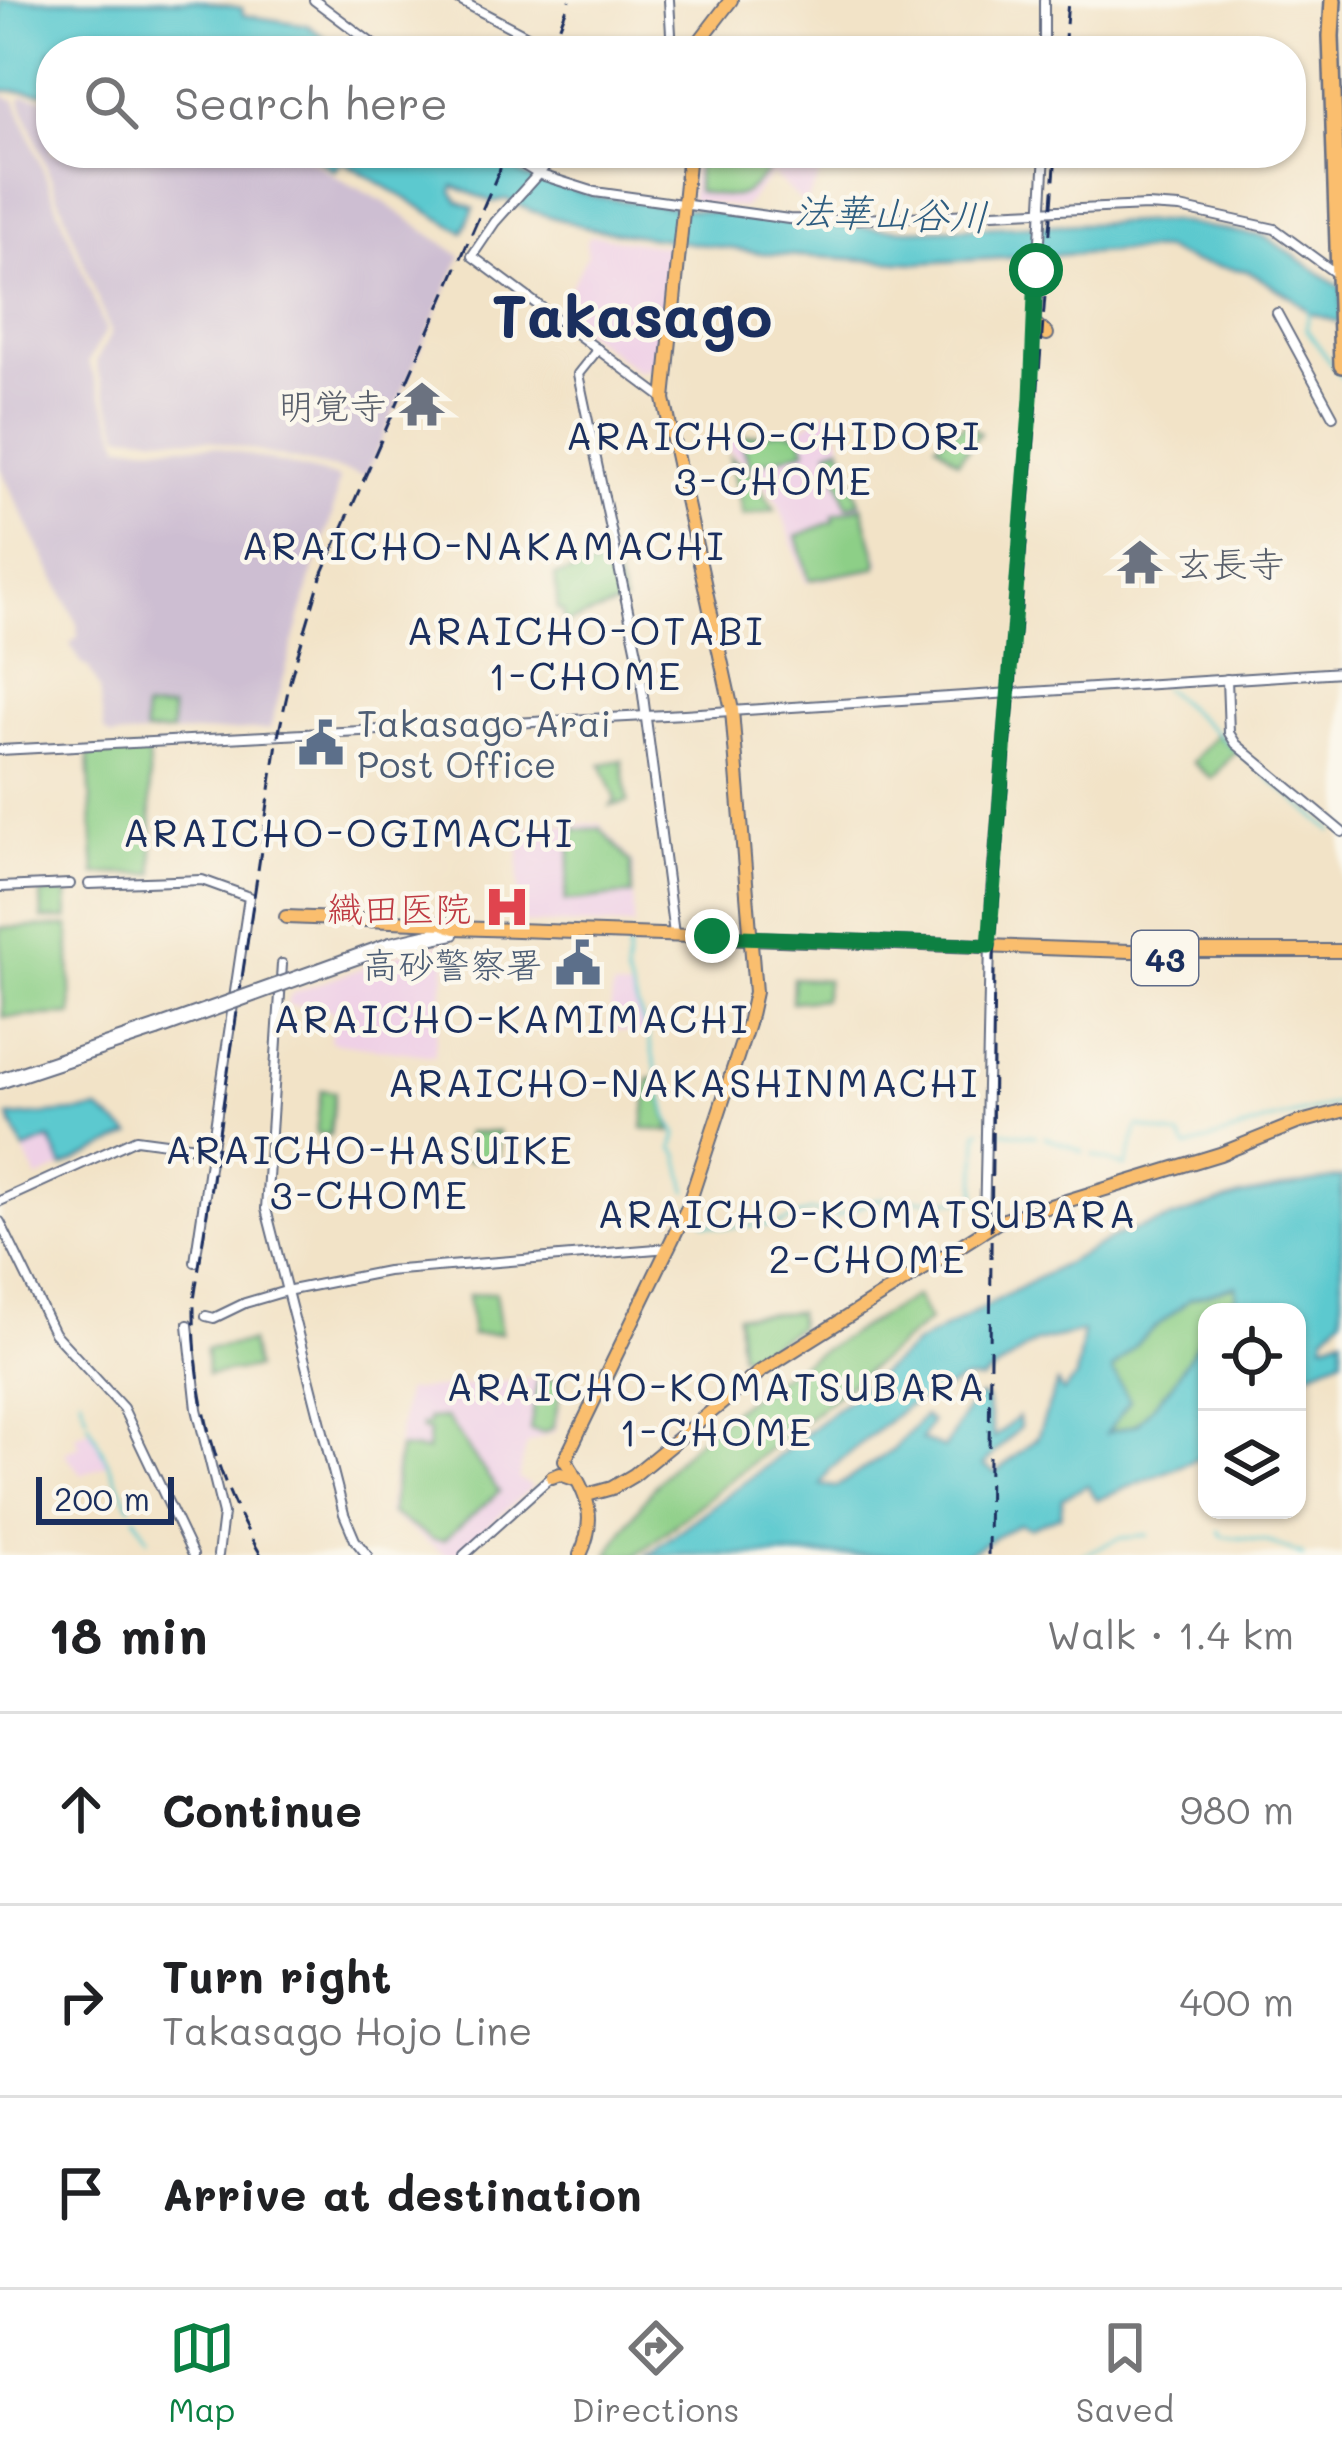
<!DOCTYPE html>
<meta charset="utf-8">
<style>
:root{--surface:#fff;--page:#f2f2f2;--text:#202124;--muted:#757577;--line:#e0e0e0;--accent:#0b8043}
body{margin:0;font-family:Mali,"Klee One",sans-serif;background:var(--page);color:var(--text)}
.controls{position:absolute;right:36px;bottom:36px;display:grid;overflow:hidden;border-radius:24px;box-shadow:0 3px 9px #0004}
.controls button{width:108px;height:108px;display:grid;place-items:center;padding:0;border:0;border-bottom:3px solid var(--line);background:var(--surface);color:var(--text);font:60px sans-serif}
.scale{position:absolute;left:36px;bottom:30px;width:138px;box-sizing:border-box;padding-left:12px;border:6px solid #1b2f5e;border-top:0;font-size:33px;line-height:42px;white-space:nowrap;color:#1b2f5e;-webkit-text-stroke:9px #fbf7ec;paint-order:stroke}
.stop{position:absolute;width:36px;height:36px;margin:-27px;border:9px solid #0b8043;border-radius:50%;background:#fff}
.stop.end{background:#0b8043;border-color:#fff;box-shadow:0 3px 12px #0008}
.list{margin:0;padding:0;list-style:none}
h2{display:flex;justify-content:space-between;align-items:center;height:156px;margin:0;padding:0 48px;font-size:51px}
h2 small{font-size:39px;font-weight:400;color:var(--muted)}
.list li{display:grid;grid-template-columns:78px 1fr auto;gap:36px;align-items:center;box-sizing:border-box;height:192px;padding:0 48px;border-top:3px solid var(--line)}
.list b{display:block;font-size:45px;white-space:nowrap}
.list p{margin:0;font-size:39px;white-space:nowrap;color:var(--muted)}
.list em{font-size:39px;font-style:normal;color:var(--muted)}
.icon{flex:none;width:66px;height:66px;fill:none;stroke:currentColor;stroke-width:2;stroke-linecap:round;stroke-linejoin:round}
.map{position:relative;flex:none;width:1342px;height:1555px;overflow:hidden}
.search{position:absolute;background:var(--surface);box-shadow:0 3px 9px #0004;left:36px;right:36px;top:36px;height:132px;display:flex;align-items:center;gap:30px;box-sizing:border-box;padding:0 42px;border-radius:48px;color:var(--muted);font-size:45px}
.sheet{height:732px;background:var(--surface)}
nav{display:flex;justify-content:space-around;align-items:center;box-sizing:border-box;height:168px;border-top:3px solid var(--line);background:var(--surface);font-size:33px;color:var(--muted)}
nav a{display:grid;justify-items:center;gap:6px}
nav .on{color:var(--accent)}
.map>svg:first-child{display:block}
.built{fill:#efd0e6}
.industrial{fill:#cdbed2}
.green{fill:#8dcf87;stroke:#547f72;stroke-width:3}
.water{fill:#5bc9cf;stroke:#3b7c96;stroke-width:3;fill-rule:evenodd}
.lines{fill:none;stroke-linecap:round;stroke-linejoin:round}
.stream{stroke:#5bc9cf;stroke-width:3}
.minor-casing{stroke:#666e83;stroke-width:12}
.major-casing{stroke:#666e83;stroke-width:16}
.highway-casing{stroke:#666e83;stroke-width:20}
.minor{stroke:#fff;stroke-width:8}
.major{stroke:#fabe6e;stroke-width:12}
.highway{stroke:#fabe6e;stroke-width:15}
.rail{stroke:#1b2f5e;stroke-width:3;stroke-dasharray:18 9;stroke-linecap:butt}
.minor-bridge-casing{stroke:#666e83;stroke-width:12;stroke-linecap:butt}
.minor-bridge{stroke:#fff;stroke-width:8}
.route{stroke:#0b8043;stroke-width:15}
.labels{text-anchor:middle;dominant-baseline:central;stroke-width:9;stroke-linejoin:round;paint-order:stroke}
.shield{fill:#fbf7ec;stroke:#5e6b89;stroke-width:3}
.shield-label{font-size:33px;font-weight:bold;fill:#1b2f5e}
.worship-label{font-size:36px;fill:#5b616d;stroke:#fbf7ec;text-anchor:end}
.service-label{font-size:36px;fill:#4e5e75;stroke:#fbf7ec;text-anchor:start}
.health-label{font-size:36px;fill:#be3a42;stroke:#fbf7ec;text-anchor:end}
.water-label{font-size:39px;font-style:italic;fill:#2e5d80;stroke:#fbf7ec}
.neighbourhood-label{font-size:39px;letter-spacing:3px;fill:#1b2f5e;stroke:#fbf7ec}
.town-label{font-size:60px;font-weight:bold;fill:#1b2f5e;stroke:#fbf7ec}
</style>
<div class="map">
<svg width="1342" height="1555" viewBox="0 0 1342 1555">
<rect width="100%" height="100%" fill="#fbf7ec"/>
<filter id="ink" filterUnits="userSpaceOnUse"><feTurbulence type="fractalNoise" baseFrequency=".00833" numOctaves="2"/><feDisplacementMap in="SourceGraphic" scale="24" xChannelSelector="R" yChannelSelector="G"/><feConvolveMatrix kernelMatrix="1 2 1 2 8 2 1 2 1" color-interpolation-filters="sRGB"/></filter>
<filter id="wash" filterUnits="userSpaceOnUse"><feTurbulence type="fractalNoise" baseFrequency=".004" numOctaves="4" result="noise"/><feDisplacementMap in="SourceGraphic" scale="48" xChannelSelector="R" yChannelSelector="G"/><feGaussianBlur stdDeviation="2.7" result="paint"/><feColorMatrix in="noise" values="0 0 0 0 0 0 0 0 0 0 0 0 0 0 0 0 0 1.4 0 .05"/><feComposite in="paint" operator="in"/></filter>
<g filter="url(#wash)">
<rect width="100%" height="100%" fill="#f2e3c7"/>
<g class="built">
<polygon points="693,153 802,153 820,176 805,205 772,174 743,208 691,200"/>
<polygon points="592,235 669,247 672,252 660,362 656,367 638,371 566,318 574,306 565,299 587,255 586,240"/>
<polygon points="831,409 881,563 875,570 806,583 779,504 756,473 716,440 796,431"/>
<polygon points="599,823 634,863 634,926 517,923 520,827"/>
<polygon points="449,942 434,1056 330,1042 333,1010 287,1005 291,994 408,951"/>
<polygon points="613,988 632,991 648,1035 608,1029"/>
<polygon points="50,1139 63,1167 37,1179 24,1150"/>
<polygon points="564,1376 556,1431 527,1444 518,1478 532,1487 455,1555 446,1555 387,1514 405,1391"/>
<polygon points="90,1429 109,1463 82,1475 64,1452 80,1446 75,1436"/>
</g>
<g class="industrial">
<polygon points="0,93 16,101 106,331 88,362 122,445 213,446 339,478 332,516 312,574 270,729 111,737 104,731 99,689 89,668 82,664 70,644 78,637 77,623 0,468"/>
<polygon points="23,96 51,99 51,153 301,153 340,179 384,202 461,256 366,476 209,440 121,434 97,370 96,361 111,333 20,99"/>
</g>
<g class="green">
<path d="M 697,153 L 749,153 L 767,172 C 741,202 735,199 697,191 Z"/>
<polygon points="966,423 980,433 958,461 936,443"/>
<polygon points="783,431 800,434 806,450 750,466 740,437"/>
<polygon points="841,446 860,502 847,506 829,450"/>
<polygon points="730,457 750,473 775,510 743,516"/>
<polygon points="862,506 878,562 876,568 809,580 797,536 834,521 833,515"/>
<polygon points="612,562 624,603 564,624 563,611 558,610 555,576"/>
<polygon points="171,709 172,732 145,733 144,710"/>
<polygon points="1216,734 1236,751 1212,779 1192,762"/>
<polygon points="148,751 154,874 95,874 88,753"/>
<polygon points="622,760 628,802 611,806 616,799 601,764"/>
<path d="M 573,826 L 577,830 L 600,828 L 631,863 L 632,895 C 607,895 590,901 565,901 Z"/>
<polygon points="67,892 68,919 42,919 41,893"/>
<polygon points="69,926 72,1015 3,1017 0,928"/>
<polygon points="793,978 827,980 823,999 792,1002"/>
<polygon points="649,1079 658,1079 671,1132 643,1128"/>
<polygon points="321,1090 335,1092 330,1135 316,1133"/>
<polygon points="498,1132 498,1160 467,1160 467,1133"/>
<path d="M 1237,1285 L 1236,1296 L 1224,1312 L 1207,1312 C 1207,1339 1159,1413 1133,1425 C 1125,1429 1113,1431 1105,1433 L 1130,1401 L 1111,1370 L 1140,1339 L 1190,1299 Z"/>
<polygon points="495,1292 501,1333 472,1335 468,1295"/>
<path d="M 916,1296 L 929,1321 L 637,1555 L 608,1555 C 627,1525 648,1491 673,1464 C 740,1392 832,1345 916,1296 Z"/>
<polygon points="797,1312 798,1327 752,1355 740,1355 737,1315"/>
<polygon points="250,1342 255,1368 207,1375 206,1349"/>
<polygon points="563,1379 553,1428 543,1433 530,1430 538,1380"/>
<polygon points="446,1418 499,1492 444,1540 433,1539 391,1514 399,1448 427,1451 429,1431 422,1430 421,1425 428,1425 428,1419"/>
</g>
<g class="water">
<polygon points="0,0 196,0 242,8 243,15 307,25 344,51 51,51 51,93 0,90"/>
<polygon points="309,153 490,153 527,178 597,197 801,224 910,230 1171,221 1266,237 1342,288 1342,323 1312,314 1291,297 1248,271 1193,262 1163,249 917,263 769,254 593,229 532,211 506,199 492,202 454,186 452,191 458,201 474,208 463,232 342,161 334,170"/>
<polygon points="99,1110 131,1135 63,1167 50,1139 24,1150 9,1117"/>
<path d="M 1342,1177 L 1342,1316 L 1325,1334 L 1324,1343 L 1342,1336 L 1342,1358 L 1297,1377 L 1297,1312 L 1224,1312 L 1236,1296 L 1236,1285 L 1190,1299 L 1141,1339 L 1112,1370 L 1130,1401 L 1107,1433 L 1137,1424 L 1172,1384 L 1207,1328 L 1207,1455 L 1097,1500 L 1088,1485 L 1063,1498 L 1060,1516 L 1029,1528 L 1019,1524 L 964,1555 L 647,1555 L 756,1474 L 916,1344 L 1116,1236 L 1241,1196 ZM 1083,1332 L 1076,1378 L 1063,1392 L 1057,1383 L 1037,1438 L 996,1473 L 983,1465 L 1020,1427 L 1018,1417 L 994,1438 L 986,1398 L 980,1396 L 968,1407 L 945,1448 L 921,1440 L 931,1422 L 924,1416 L 893,1450 L 836,1487 L 821,1485 L 830,1469 L 904,1408 L 965,1380 L 981,1380 L 1036,1342 Z"/>
</g>
<g class="lines">
<g class="stream">
<polyline points="1310,309 1306,329 1342,378"/>
<polyline points="1163,688 1332,831"/>
<polyline points="629,943 626,975 648,1035 668,1117 677,1135 673,1148 679,1155 687,1191"/>
<polyline points="991,1130 1036,1136"/>
<polyline points="1045,1137 1083,1152"/>
<polyline points="1093,1155 1126,1167 1138,1126 1180,1137 1187,1148 1268,1121 1342,1103"/>
<polyline points="693,1205 705,1223 724,1227 777,1225 811,1211 837,1216 877,1199 976,1200 978,1131 982,1130"/>
<polyline points="80,1397 87,1416"/>
<polyline points="88,1422 130,1507"/>
<polyline points="135,1517 148,1539"/>
<polyline points="1219,1531 1222,1536 1266,1541 1303,1555"/>
<polyline points="1082,1555 1120,1538 1148,1536"/>
</g>
</g>
</g>
<g filter="url(#ink)">
<g class="lines">
<g class="minor-casing">
<g id="minor">
<polyline points="314,0 382,51"/>
<polyline points="459,0 556,51"/>
<polyline points="669,0 672,51"/>
<polyline points="1044,0 1044,51"/>
<polyline points="504,153 538,174 595,192 789,219 841,220 1147,206 1180,208 1275,229 1338,275"/>
<polyline points="557,153 495,222 472,256 663,398"/>
<polyline points="1277,313 1333,416"/>
<polyline points="598,349 578,374 638,657 674,934"/>
<polyline points="1227,679 1229,733 1236,744 1342,832"/>
<polyline points="0,750 684,714 1342,672"/>
<polyline points="89,884 202,880 249,897 195,1262"/>
<polyline points="0,887 70,884"/>
<polyline points="282,964 266,1209 344,1514 355,1540 367,1555"/>
<polyline points="321,967 390,942 451,928"/>
<polyline points="322,972 393,947 454,935"/>
<polyline points="0,1078 155,1026"/>
<polyline points="0,1084 157,1032"/>
<polyline points="0,1201 136,1139 211,1149"/>
<polyline points="0,1222 54,1333 123,1408 193,1555"/>
<polyline points="984,1229 991,893 1031,397 1045,153"/>
<polyline points="206,1316 214,1318 245,1303 286,1291 387,1271 669,1248"/>
<polyline points="188,1325 197,1409 223,1514 218,1555"/>
<polyline points="464,1555 553,1475"/>
</g>
</g>
<g class="major-casing">
<g id="major">
<polyline points="692,51 731,0"/>
<polyline points="1037,326 1047,334"/>
<polyline points="286,917 443,923 455,928 1130,951 1342,951"/>
<polyline points="552,1477 560,1474 577,1480"/>
<polyline points="587,1495 612,1488 634,1475 761,1371 998,1222 1220,1154 1297,1123 1342,1111"/>
<path d="M 580,1555 C 598,1517 587,1492 565,1460 L 687,1209 L 748,1024 L 755,992 L 732,710 L 664,399 L 689,153"/>
</g>
</g>
<g class="highway-casing">
<polyline id="highway" points="1333,0 1331,36 1342,365"/>
</g>
<use href="#minor" class="minor"/>
<use href="#major" class="major"/>
<use href="#highway" class="highway"/>
<g class="rail">
<polyline points="550,51 570,0"/>
<polyline points="1064,51 1068,0"/>
<path d="M 261,1555 C 213,1475 193,1393 194,1300 L 278,736 L 291,677 L 321,577 L 507,153"/>
<polyline points="988,1555 994,957 1056,153"/>
</g>
<g class="minor-bridge-casing">
<g id="minor-bridge">
<polyline points="155,1026 321,967"/>
<polyline points="157,1032 322,972"/>
</g>
</g>
<use href="#minor-bridge" class="minor-bridge"/>
</g>
</g>
<g class="lines" filter="url(#ink)">
<polyline class="route" points="712,936 989,946 1031,398 1036,270"/>
</g>
<defs>
<g id="temple-bare" transform="scale(3.6)"><path d="M0-6L5-2H3V0L6.5 2.5H4V6H1.5V3h-3V6H-4V2.5H-6.5L-3 0V-2H-5Z" fill="#6b7280" stroke="#fbf7ec" stroke-width="2.5" paint-order="stroke"/></g>
<g id="civic-bare" transform="scale(3.6)"><path d="M-.6-6.5H3V-4.5H.6V-3L4-1V1h2V6H-6V1h2V-1L-.6-3ZM-1.2 2.5V6h2.4V2.5Z" fill="#5c6f8a" stroke="#fbf7ec" stroke-width="2.5" paint-order="stroke"/></g>
<g id="hospital-bare" transform="scale(3.6)"><path d="M-5-5h3v3.5h4V-5h3V5h-3V1.5h-4V5h-3Z" fill="#e0444e" stroke="#fbf7ec" stroke-width="2.5" paint-order="stroke"/></g>
</defs>
<g fill-rule="evenodd">
<use href="#temple-bare" x="422" y="404"/>
<use href="#temple-bare" x="1140" y="562"/>
<use href="#civic-bare" x="321" y="743"/>
<use href="#hospital-bare" x="507" y="907"/>
<use href="#civic-bare" x="578" y="963"/>
</g>
<g class="labels">
<rect class="shield" x="1132" y="931" width="66" height="54" rx="9"/>
<g class="shield-label">
<text x="1165" y="958">43</text>
</g>
<g class="worship-label">
<text x="386" y="404">明覚寺</text>
<text x="1176" y="562" text-anchor="start">玄長寺</text>
</g>
<g class="service-label">
<text x="357" y="722">Takasago Arai<tspan x="357" dy="41">Post Office</tspan></text>
<text x="542" y="963" text-anchor="end">高砂警察署</text>
</g>
<g class="health-label">
<text x="471" y="907">織田医院</text>
</g>
<g class="water-label">
<text transform="translate(891 212) rotate(2)">法華山谷川</text>
</g>
<g class="neighbourhood-label">
<text x="774" y="434">ARAICHO-CHIDORI<tspan x="774" dy="45">3-CHOME</tspan></text>
<text x="484" y="544">ARAICHO-NAKAMACHI</text>
<text x="586" y="629">ARAICHO-OTABI<tspan x="586" dy="45">1-CHOME</tspan></text>
<text x="349" y="831">ARAICHO-OGIMACHI</text>
<text x="512" y="1017">ARAICHO-KAMIMACHI</text>
<text x="684" y="1081">ARAICHO-NAKASHINMACHI</text>
<text x="370" y="1148">ARAICHO-HASUIKE<tspan x="370" dy="45">3-CHOME</tspan></text>
<text x="868" y="1212">ARAICHO-KOMATSUBARA<tspan x="868" dy="45">2-CHOME</tspan></text>
<text x="717" y="1385">ARAICHO-KOMATSUBARA<tspan x="717" dy="45">1-CHOME</tspan></text>
</g>
<g class="town-label">
<text x="632" y="314">Takasago</text>
</g>
</g>
</svg>
<div class="controls">
<button><svg class="icon" aria-label="locate" viewBox="0 0 24 24"><circle cx="12" cy="12" r="6"/><path d="M12 2v4M12 18v4M2 12h4M18 12h4"/></svg></button>
<button><svg class="icon" aria-label="layers" viewBox="0 0 24 24"><path d="M12 4l9 5-9 5-9-5zM3 14l9 5 9-5"/></svg></button>
</div>
<div class="scale">200 m</div>
<div class="stop" style="left:1036px;top:270px"></div>
<div class="stop end" style="left:712px;top:936px"></div>
<div class="search"><svg class="icon" aria-label="search" viewBox="0 0 24 24"><circle cx="10" cy="10" r="6"/><path d="M15 15l6 6"/></svg>Search here</div>
</div>
<section class="sheet">
<h2>18 min<small>Walk · 1.4 km</small></h2>
<ul class="list">
<li><svg class="icon" aria-label="ahead" viewBox="0 0 24 24"><path d="M12 20V5M6 11l6-6 6 6"/></svg><div><b>Continue</b></div><em>980 m</em></li>
<li><svg class="icon" aria-label="right" viewBox="0 0 24 24"><path d="M7 20v-9h11M14 6l5 5-5 5"/></svg><div><b>Turn right</b><p>Takasago Hojo Line</p></div><em>400 m</em></li>
<li><svg class="icon" aria-label="arrive" viewBox="0 0 24 24"><path d="M6 21V4h12l-3 4 3 4H6"/></svg><div><b>Arrive at destination</b></div></li>
</ul>
</section>
<nav>
<a class="on"><svg class="icon" aria-label="map" viewBox="0 0 24 24"><path d="M3 6l6-2 6 2 6-2v14l-6 2-6-2-6 2zM9 4v14M15 6v14"/></svg>Map</a>
<a><svg class="icon" aria-label="directions" viewBox="0 0 24 24"><path d="M12 3l9 9-9 9-9-9zM9 14v-3h6M13 9l2 2-2 2"/></svg>Directions</a>
<a><svg class="icon" aria-label="saved" viewBox="0 0 24 24"><path d="M7 4h10v16l-5-4-5 4z"/></svg>Saved</a>
</nav>
